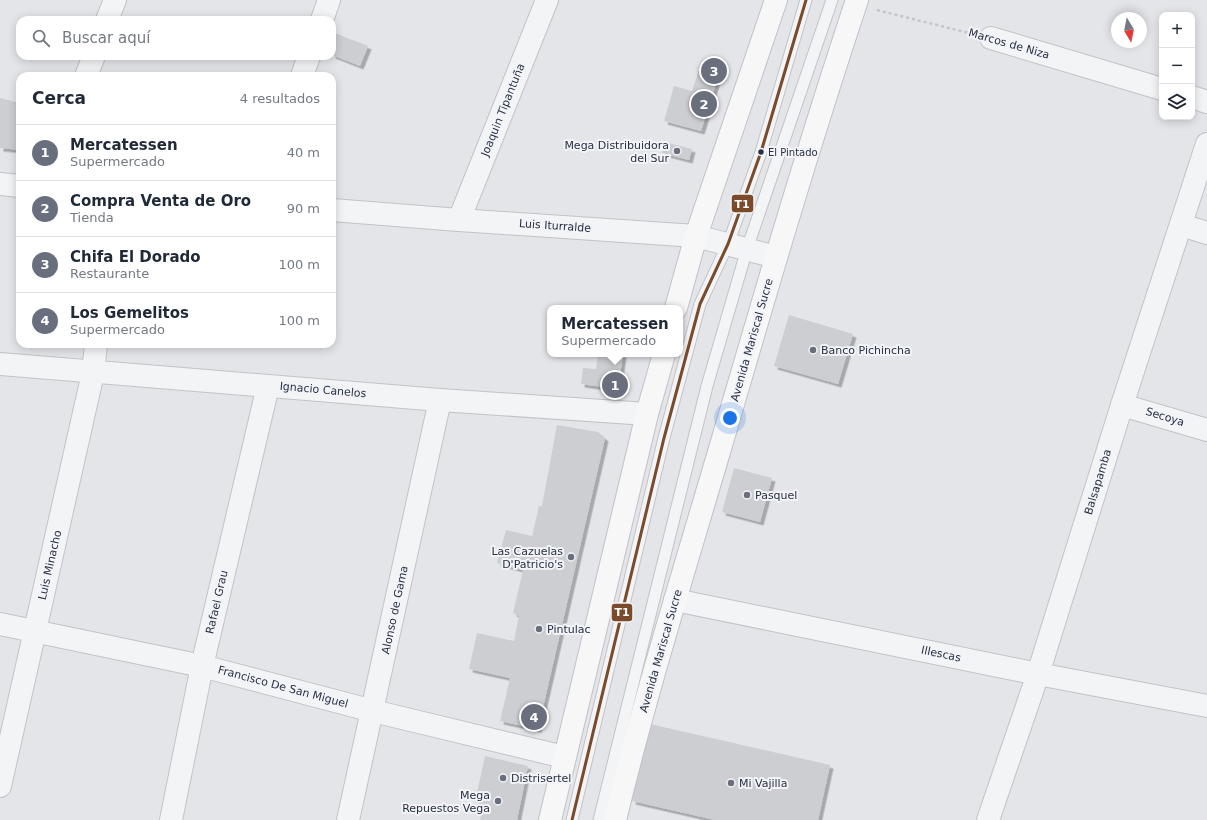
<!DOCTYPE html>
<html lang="es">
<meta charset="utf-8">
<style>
:root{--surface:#fff;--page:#f6f6f7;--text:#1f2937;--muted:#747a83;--line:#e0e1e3;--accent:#6a6f7e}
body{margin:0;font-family:"DejaVu Sans",sans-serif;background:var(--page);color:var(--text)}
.controls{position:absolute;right:12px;top:12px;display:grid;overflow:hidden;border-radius:8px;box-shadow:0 2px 10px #0003}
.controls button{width:36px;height:36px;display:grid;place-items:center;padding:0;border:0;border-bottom:1px solid var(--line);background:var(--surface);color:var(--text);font:20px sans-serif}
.compass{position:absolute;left:1111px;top:12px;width:36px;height:36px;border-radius:50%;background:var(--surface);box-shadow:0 2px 10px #0003;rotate:170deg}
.you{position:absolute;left:730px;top:418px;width:14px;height:14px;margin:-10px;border:3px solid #fff;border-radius:50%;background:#1a73e8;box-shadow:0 0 0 6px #1a73e833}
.badge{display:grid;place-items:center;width:26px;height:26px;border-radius:50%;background:var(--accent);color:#fff;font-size:13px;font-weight:700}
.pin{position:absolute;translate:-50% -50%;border:2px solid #fff;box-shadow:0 1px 4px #0006}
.popup{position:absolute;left:547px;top:305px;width:136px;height:52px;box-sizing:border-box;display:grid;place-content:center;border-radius:8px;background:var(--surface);filter:drop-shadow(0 1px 3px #0005);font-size:13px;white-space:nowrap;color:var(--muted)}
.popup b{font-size:15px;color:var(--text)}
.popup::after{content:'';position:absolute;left:50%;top:100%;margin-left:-8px;border:8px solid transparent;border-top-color:var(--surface)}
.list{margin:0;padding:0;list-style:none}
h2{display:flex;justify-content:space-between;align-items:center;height:52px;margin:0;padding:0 16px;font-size:17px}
h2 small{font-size:13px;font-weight:400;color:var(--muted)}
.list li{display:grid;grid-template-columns:26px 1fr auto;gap:12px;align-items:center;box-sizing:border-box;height:56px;padding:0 16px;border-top:1px solid var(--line)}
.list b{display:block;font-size:15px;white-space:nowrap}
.list p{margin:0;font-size:13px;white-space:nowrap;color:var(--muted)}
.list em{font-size:13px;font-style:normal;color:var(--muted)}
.icon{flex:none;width:22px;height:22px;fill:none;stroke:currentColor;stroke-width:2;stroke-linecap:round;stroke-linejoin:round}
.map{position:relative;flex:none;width:1207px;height:820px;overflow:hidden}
.search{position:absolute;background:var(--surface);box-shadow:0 2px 10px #0003;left:16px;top:16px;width:320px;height:44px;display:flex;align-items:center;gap:10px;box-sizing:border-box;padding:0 14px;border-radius:12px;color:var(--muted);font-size:15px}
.panel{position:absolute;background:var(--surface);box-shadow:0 2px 10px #0003;left:16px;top:72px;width:320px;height:276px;border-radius:12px}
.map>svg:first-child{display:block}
.building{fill:#ccced2;filter:url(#shadow)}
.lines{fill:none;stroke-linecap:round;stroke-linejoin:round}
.service-casing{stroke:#c2c3c7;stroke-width:13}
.minor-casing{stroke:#c2c3c7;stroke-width:24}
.primary-casing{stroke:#c0c2c7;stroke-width:24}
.path{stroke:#c5c6cb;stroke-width:2.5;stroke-dasharray:3 3;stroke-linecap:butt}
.service{stroke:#f3f4f6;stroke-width:11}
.minor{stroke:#f3f4f6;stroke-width:22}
.primary{stroke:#f7f7f7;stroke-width:22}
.bus-1-casing{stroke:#f2f4f8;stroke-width:6}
.bus-1{stroke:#7a4b2a;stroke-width:3}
.poi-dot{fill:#6a6f7e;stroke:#f2f4f8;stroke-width:1.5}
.bus-dot{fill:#293044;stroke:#f2f4f8;stroke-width:1.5}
.labels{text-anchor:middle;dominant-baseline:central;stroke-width:4;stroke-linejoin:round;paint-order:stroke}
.bus-label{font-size:10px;fill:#293044;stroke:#f2f4f8;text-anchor:start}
.street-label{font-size:11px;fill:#293044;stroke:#f2f4f8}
.poi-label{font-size:11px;fill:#293044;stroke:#f2f4f8;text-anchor:start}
.line-badge{stroke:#f2f4f8;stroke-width:1.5}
.badge-label{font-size:11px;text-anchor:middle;font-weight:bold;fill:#fff}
</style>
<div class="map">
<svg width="1207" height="820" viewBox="0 0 1207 820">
<defs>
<filter id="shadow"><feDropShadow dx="3.5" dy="3.5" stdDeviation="0" flood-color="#0004"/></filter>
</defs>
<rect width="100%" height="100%" fill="#e4e5e9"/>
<g class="building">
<polygon points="332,32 368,46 360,66 332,55"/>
<polygon points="702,61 721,67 701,131 664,121 674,86 692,91"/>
<polygon points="0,98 20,103 20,150 0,148"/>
<polygon points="665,142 692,149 689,160 662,153"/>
<polygon points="789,315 853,334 838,384 774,366"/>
<polygon points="598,354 623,354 618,389 581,384 583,368 596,369"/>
<polygon points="557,425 598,432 605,438 538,729 500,721 510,678 469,669 477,633 514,641 519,616 513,613 523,570 497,563 506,530 532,536 539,506 542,506"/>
<polygon points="734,468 772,478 760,522 722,512"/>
<polygon points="650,724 830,765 818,820 715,820 632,801"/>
<polygon points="485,756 528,766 517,820 480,820 483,804 475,802"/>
</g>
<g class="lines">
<g class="service-casing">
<g id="service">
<polyline points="572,820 664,438 700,304 728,244 761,152 806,0"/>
<polyline points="599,820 707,386 747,249 832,0"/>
</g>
</g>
<g class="minor-casing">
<g id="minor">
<polyline points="107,20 115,0"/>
<polyline points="322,20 329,0"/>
<polyline points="991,38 1162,89"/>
<polyline points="86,76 94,56"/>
<polyline points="302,76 309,56"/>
<polyline points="1192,97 1207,102"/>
<polyline points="0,184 20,186"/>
<polyline points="332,210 459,220 696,236 776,257"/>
<polyline points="459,220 547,0"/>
<polyline points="1181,225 1207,233"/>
<polyline points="0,364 440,400 647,414"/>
<polyline points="1122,405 1207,430"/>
<polyline points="675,600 1038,674 1207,706"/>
<polyline points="0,624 202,666 373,711 564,757"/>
<polyline points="0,786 93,373 96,344"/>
<polyline points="171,820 202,666 268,386"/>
<polyline points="348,820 440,400"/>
<polyline points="988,820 1038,674 1122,405 1207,144"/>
</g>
</g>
<g class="primary-casing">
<g id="primary">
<polyline points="676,308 696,236 776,0"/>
<polyline points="550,820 647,414 664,354"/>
<path d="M 615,820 C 645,696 683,574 719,452 C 763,301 807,150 857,0"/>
</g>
</g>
<polyline class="path" points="877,10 969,33"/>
<use href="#service" class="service"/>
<use href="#minor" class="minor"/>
<use href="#primary" class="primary"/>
<g class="bus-1-casing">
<polyline id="bus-1" points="572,820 664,438 700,304 728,244 761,152 806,0"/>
</g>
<use href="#bus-1" class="bus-1"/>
</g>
<g class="poi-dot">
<circle cx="677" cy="151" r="4"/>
<circle cx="813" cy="350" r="4"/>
<circle cx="747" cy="495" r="4"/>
<circle cx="571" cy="557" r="4"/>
<circle cx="539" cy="629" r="4"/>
<circle cx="503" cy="778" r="4"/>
<circle cx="731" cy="783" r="4"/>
<circle cx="498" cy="801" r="4"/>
</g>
<circle class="bus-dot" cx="761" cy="152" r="3.5"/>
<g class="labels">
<g class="bus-label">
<text x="768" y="152">El Pintado</text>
</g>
<g class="street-label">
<text transform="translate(1009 44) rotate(16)">Marcos de Niza</text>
<text transform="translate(503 110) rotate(-68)">Joaquin Tipantuña</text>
<text transform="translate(555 226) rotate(4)">Luis Iturralde</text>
<text transform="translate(752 340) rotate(-74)">Avenida Mariscal Sucre</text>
<text transform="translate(323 390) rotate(5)">Ignacio Canelos</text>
<text transform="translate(1165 417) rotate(17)">Secoya</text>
<text transform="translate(1098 482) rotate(-73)">Balsapamba</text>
<text transform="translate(50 565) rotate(-77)">Luis Minacho</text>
<text transform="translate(217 602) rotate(-77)">Rafael Grau</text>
<text transform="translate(395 610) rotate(-78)">Alonso de Gama</text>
<text transform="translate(661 651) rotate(-74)">Avenida Mariscal Sucre</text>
<text transform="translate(941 654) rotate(12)">Illescas</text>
<text transform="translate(283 687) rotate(15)">Francisco De San Miguel</text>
</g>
<g class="poi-label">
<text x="669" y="145" text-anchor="end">Mega Distribuidora<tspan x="669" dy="13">del Sur</tspan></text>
<text x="821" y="350">Banco Pichincha</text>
<text x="755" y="495">Pasquel</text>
<text x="563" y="551" text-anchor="end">Las Cazuelas<tspan x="563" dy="13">D'Patricio's</tspan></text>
<text x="547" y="629">Pintulac</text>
<text x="511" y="778">Distrisertel</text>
<text x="739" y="783">Mi Vajilla</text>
<text x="490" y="795" text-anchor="end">Mega<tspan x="490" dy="13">Repuestos Vega</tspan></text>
</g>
</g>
<g class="line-badge">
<rect x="731" y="194" width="23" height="19" rx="4" fill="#7a4b2a"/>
<rect x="611" y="603" width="22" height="19" rx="4" fill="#7a4b2a"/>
</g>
<g class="badge-label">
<text x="742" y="208">T1</text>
<text x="622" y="616">T1</text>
</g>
</svg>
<div class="controls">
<button>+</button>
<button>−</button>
<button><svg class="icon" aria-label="layers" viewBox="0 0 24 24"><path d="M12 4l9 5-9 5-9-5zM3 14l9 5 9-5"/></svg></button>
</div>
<svg class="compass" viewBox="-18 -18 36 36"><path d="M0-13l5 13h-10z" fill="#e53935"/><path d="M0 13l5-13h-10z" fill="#747a83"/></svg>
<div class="you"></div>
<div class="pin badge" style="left:615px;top:385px">1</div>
<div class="popup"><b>Mercatessen</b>Supermercado</div>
<div class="pin badge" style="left:704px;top:104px">2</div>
<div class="pin badge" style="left:714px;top:71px">3</div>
<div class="pin badge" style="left:534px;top:717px">4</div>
<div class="search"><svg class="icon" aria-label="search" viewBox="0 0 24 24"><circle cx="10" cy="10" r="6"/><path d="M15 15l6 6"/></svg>Buscar aquí</div>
<section class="panel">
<h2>Cerca<small>4 resultados</small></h2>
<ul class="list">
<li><span class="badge">1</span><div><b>Mercatessen</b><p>Supermercado</p></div><em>40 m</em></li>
<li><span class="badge">2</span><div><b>Compra Venta de Oro</b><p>Tienda</p></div><em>90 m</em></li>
<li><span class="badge">3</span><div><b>Chifa El Dorado</b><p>Restaurante</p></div><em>100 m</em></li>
<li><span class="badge">4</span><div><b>Los Gemelitos</b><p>Supermercado</p></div><em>100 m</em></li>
</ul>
</section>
</div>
